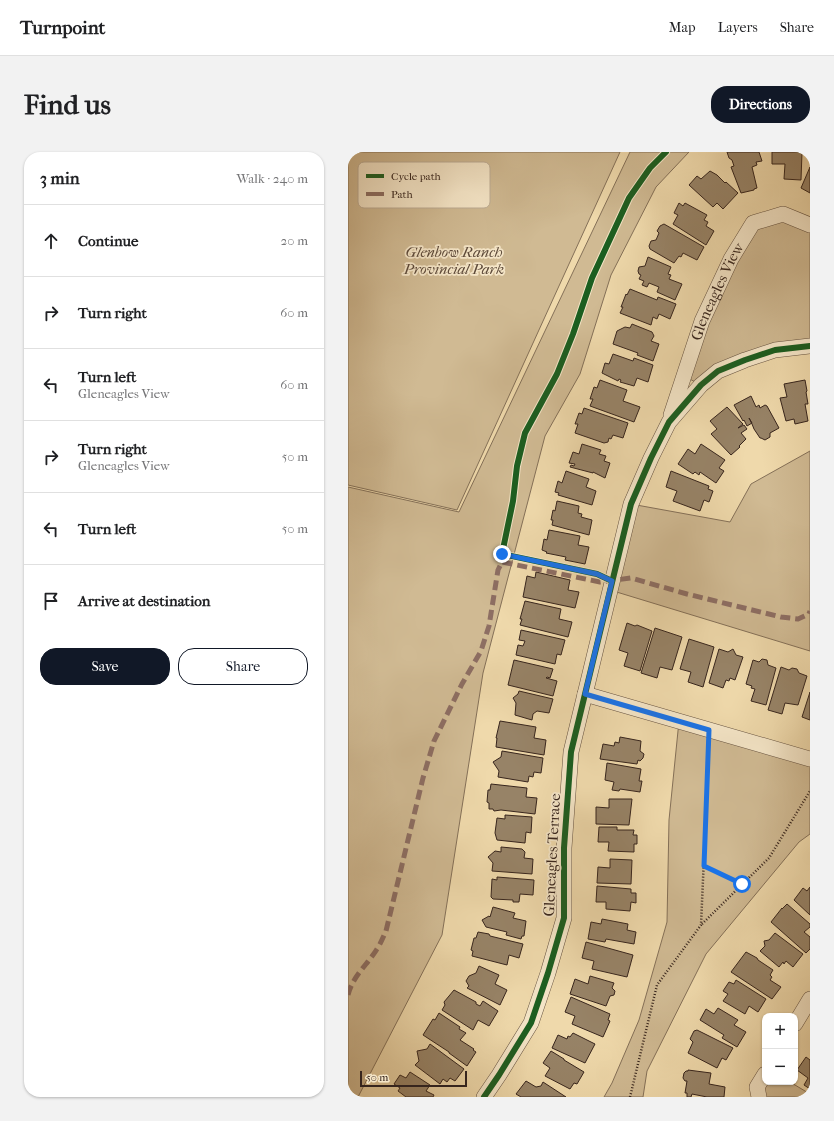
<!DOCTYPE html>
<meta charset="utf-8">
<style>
:root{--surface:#fff;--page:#f2f2f2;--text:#202124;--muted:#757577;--line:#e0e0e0;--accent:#111827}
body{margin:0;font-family:"IM FELL French Canon",serif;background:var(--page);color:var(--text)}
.controls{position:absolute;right:12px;bottom:12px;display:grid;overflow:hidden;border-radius:8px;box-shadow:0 1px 3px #0004}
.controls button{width:36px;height:36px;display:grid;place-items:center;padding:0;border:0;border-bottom:1px solid var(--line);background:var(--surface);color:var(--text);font:20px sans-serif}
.scale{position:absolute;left:12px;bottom:10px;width:107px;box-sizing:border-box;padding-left:4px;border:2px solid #37251d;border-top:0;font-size:11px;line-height:14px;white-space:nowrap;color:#37251d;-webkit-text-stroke:3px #f5e6c8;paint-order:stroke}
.stop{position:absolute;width:12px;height:12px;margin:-9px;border:3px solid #1a73e8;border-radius:50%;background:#fff}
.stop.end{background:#1a73e8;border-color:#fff;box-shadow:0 1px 4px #0008}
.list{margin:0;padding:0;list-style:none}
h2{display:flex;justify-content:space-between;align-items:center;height:52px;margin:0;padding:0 16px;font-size:17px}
h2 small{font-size:13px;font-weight:400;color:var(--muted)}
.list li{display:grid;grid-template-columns:26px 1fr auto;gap:12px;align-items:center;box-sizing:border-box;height:72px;padding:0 16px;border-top:1px solid var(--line)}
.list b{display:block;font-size:15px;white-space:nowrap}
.list p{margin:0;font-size:13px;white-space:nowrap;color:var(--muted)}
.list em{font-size:13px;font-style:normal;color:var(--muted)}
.actions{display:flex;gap:8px;padding:12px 16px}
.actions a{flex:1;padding:9px 0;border:1px solid var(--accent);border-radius:16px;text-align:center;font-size:14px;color:var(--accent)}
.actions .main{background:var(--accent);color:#fff}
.icon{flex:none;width:22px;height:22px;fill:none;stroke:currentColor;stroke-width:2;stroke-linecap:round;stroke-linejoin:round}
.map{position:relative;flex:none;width:462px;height:945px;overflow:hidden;border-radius:16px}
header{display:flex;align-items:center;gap:24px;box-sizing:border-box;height:56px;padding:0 20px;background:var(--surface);border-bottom:1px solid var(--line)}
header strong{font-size:19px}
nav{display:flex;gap:22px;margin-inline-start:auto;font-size:14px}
.intro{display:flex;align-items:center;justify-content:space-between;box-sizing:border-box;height:96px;padding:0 24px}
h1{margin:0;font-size:28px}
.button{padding:10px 18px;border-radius:16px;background:var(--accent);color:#fff;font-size:14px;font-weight:700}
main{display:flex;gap:24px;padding:0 24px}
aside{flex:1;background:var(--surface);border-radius:16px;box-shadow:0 1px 3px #0004}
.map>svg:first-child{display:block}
.green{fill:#d0ba93;stroke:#847058}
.building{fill:#978367;stroke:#37251d}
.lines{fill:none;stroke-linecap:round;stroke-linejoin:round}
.street-casing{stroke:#655240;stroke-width:16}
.path{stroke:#37251d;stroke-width:2.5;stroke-dasharray:1 2;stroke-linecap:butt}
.street{stroke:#f5e6c8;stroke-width:15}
.quiet{stroke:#8d6e63;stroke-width:5;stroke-dasharray:10 5;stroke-linecap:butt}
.cycleway-casing{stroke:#f5e6c8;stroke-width:8}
.cycleway{stroke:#1b5e20;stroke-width:6}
.route{stroke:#1a73e8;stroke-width:5}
.labels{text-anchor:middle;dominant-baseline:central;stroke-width:3.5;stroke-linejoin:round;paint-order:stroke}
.park-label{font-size:15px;font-style:italic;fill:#5d4a3a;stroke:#f5e6c8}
.street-label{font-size:15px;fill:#37251d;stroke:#f5e6c8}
.key{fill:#f5e6c8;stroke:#bcac95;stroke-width:1}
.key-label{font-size:11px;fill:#37251d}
</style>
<header>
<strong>Turnpoint</strong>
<nav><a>Map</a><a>Layers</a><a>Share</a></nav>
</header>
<div class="intro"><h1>Find us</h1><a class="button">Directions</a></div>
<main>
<aside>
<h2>3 min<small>Walk · 240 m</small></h2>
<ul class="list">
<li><svg class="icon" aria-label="ahead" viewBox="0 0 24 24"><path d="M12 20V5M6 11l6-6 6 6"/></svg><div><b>Continue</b></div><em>20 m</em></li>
<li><svg class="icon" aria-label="right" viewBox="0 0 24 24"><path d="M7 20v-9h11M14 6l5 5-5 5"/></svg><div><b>Turn right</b></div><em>60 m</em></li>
<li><svg class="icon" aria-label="left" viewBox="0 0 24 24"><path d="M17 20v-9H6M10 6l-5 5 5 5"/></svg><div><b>Turn left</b><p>Gleneagles View</p></div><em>60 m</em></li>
<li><svg class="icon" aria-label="right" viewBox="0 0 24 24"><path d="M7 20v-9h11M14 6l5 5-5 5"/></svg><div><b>Turn right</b><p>Gleneagles View</p></div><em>50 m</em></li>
<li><svg class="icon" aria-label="left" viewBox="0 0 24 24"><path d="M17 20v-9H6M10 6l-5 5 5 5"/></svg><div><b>Turn left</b></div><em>50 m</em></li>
<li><svg class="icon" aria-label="arrive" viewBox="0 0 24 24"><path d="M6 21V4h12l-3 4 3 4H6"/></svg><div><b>Arrive at destination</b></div></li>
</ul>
<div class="actions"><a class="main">Save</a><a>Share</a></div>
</aside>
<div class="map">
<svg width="462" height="945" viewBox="0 0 462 945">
<rect width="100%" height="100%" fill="#efd9ab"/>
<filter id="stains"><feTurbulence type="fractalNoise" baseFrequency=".005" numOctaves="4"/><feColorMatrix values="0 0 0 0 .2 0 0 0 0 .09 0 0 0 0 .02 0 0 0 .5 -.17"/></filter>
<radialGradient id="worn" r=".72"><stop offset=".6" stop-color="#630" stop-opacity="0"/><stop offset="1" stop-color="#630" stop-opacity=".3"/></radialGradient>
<g class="green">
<polygon points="0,0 272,0 109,358 0,333"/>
<polygon points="282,0 341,0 308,35 263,123 232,222 197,284 135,521 94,783 10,945 0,945 0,335 111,360"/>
<polygon points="435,62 462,73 462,194 427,198 353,233 336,224 405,71"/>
<polygon points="462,299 462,499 262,438 283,352 382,370 403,332"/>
<polygon points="331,569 462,609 462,682 451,690 358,802 299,919 295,945 256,945 264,931 291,868 319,770 321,668"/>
<polygon points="417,930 442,930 462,942 462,945 411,945"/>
</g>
<g class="building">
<polygon points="379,0 411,0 414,9 408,10 409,13 404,15 409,36 406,37 406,38 393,41 383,15 386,14 384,8 381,6"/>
<polygon points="424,0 454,0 453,28 436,27 437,12 424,12"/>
<polygon points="462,15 462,41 453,36"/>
<polygon points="362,19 369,23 377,31 378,30 390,41 375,57 369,51 365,55 341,33 349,24 353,27"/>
<polygon points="331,51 335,54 337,51 359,63 356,68 360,70 358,74 366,79 358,93 325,72 330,63 326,61"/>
<polygon points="316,72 356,95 349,108 335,101 333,105 331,104 326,111 302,97 301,94 303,89 308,88 311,81 309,79 312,74"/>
<polygon points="300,105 323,115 320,122 323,123 321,127 334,132 327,148 309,140 311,135 301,131 299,135 294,133 296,129 291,127 293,123 291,122 290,119 291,115 297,114"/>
<polygon points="282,137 309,148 310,145 328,152 322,167 311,162 309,167 305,165 303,173 272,161 275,155 273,155 278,142 279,143"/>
<polygon points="284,172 304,180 306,184 303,189 311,192 305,209 289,203 290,201 265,192 269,179 277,175 282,176"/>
<polygon points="265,202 285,209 286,206 305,213 300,230 289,226 286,234 272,230 273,228 271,227 270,229 254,221 257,211 261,212"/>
<polygon points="252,228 279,238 275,249 292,255 286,270 242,254 245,247 242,247 246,235 249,236"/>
<polygon points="457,228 459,239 458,240 460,252 457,252 460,269 447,272 446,267 438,269 432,246 439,245 436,232"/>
<polygon points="403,244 408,255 411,253 412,256 417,253 419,254 431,276 422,281 422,285 417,288 413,286 412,286 406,277 404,272 401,266 404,271 399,274 396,268 395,269 386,253"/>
<polygon points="379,255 395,272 390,276 396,273 399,277 393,281 398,287 391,294 392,295 383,303 363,282 369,277 362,269"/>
<polygon points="236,256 280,271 275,286 265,283 263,287 261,286 260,290 256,291 227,281 230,272 227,272 231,261 234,262"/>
<polygon points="234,292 253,298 251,302 258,304 256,309 262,311 257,326 245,320 245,321 222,315 223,313 226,314 227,312 221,311 225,300 231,302"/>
<polygon points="353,292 377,308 371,316 376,319 368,331 352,320 351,323 347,320 345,322 330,312 340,297 347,302"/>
<polygon points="218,319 241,327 238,335 248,339 244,353 210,343 211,341 207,340 210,329 214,331"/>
<polygon points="323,319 361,334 360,337 365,339 361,350 356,348 352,359 325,349 329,339 318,335"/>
<polygon points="209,349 231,354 230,361 234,362 233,365 244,368 241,383 204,373 205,368 203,368 205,358 207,359"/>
<polygon points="201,378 232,384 230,393 241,395 237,412 217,408 218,405 198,401 199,400 194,398 196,387 199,388"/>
<polygon points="188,420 222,428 220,438 231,440 227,456 175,445 179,424 187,426"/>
<polygon points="177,449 213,457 211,467 224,470 220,485 172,473 174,467 172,467"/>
<polygon points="279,471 287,474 289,473 304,479 292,519 276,514 280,501 271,498"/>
<polygon points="307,476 334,485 324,518 312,515 309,526 293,521"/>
<polygon points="173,478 217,488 213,503 209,502 207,512 168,503 170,493 175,494 177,489 171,488"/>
<polygon points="341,487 366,495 355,535 340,530 343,520 332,517"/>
<polygon points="371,497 380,500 385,497 388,503 395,505 387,528 382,526 381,529 378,528 375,536 361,531"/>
<polygon points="414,507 419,508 420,513 428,516 418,553 403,549 407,537 403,536 404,534 398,532 405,508 411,510"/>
<polygon points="166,508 205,517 202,526 199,525 198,526 209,529 205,544 160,533"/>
<polygon points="433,515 441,518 444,516 449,517 451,521 459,524 450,553 437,551 434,562 420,558"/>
<polygon points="171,539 205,547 201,561 189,559 185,562 184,568 167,563 168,551 165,546 170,542"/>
<polygon points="462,540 462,568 454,565"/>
<polygon points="152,569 188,575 186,586 198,588 196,603 148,595 149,586 148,586"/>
<polygon points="272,585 293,589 292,599 296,602 295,606 292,609 290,608 289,612 252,607 255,592 266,594 267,590 271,591"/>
<polygon points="154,599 195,606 193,621 186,620 185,625 181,624 180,630 150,625 151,619 145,610 153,605"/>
<polygon points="259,611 293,617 291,629 294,629 292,640 272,637 271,639 264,638 266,630 257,628"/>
<polygon points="143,632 179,636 178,645 189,646 187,662 153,658 146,659 145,657 141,657 141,651 139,650 140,638 142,638"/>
<polygon points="261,647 284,647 281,673 248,672 248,655 261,656"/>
<polygon points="157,663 184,665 183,681 178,680 177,691 149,688 147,681 149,666 157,667"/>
<polygon points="251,675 269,675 269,678 286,678 285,683 289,683 289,692 286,692 286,700 260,699 261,690 250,690"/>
<polygon points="153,695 174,697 177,700 176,706 185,707 184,722 144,719 145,711 140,705 147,699 153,700"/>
<polygon points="262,707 284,708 283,732 249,731 250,715 262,716"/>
<polygon points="149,725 186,728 185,743 172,742 171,750 165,750 165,748 145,747 143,745 144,727 149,728"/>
<polygon points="249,734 283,737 283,741 288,741 288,751 283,750 282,759 258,757 258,750 248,750"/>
<polygon points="462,735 462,763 446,748 455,736 459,739"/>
<polygon points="439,752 462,772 462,775 456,780 462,785 462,797 458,801 423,770 434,756 434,757"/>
<polygon points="145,755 167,761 165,766 178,769 176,784 174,784 173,787 158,783 159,780 138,775 134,768 141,764 142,765"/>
<polygon points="254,767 280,772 279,778 288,780 286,792 258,787 257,790 240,787 243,770 253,772"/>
<polygon points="130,780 141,782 142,784 175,792 171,806 161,803 159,813 124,804 125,799 123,798 126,786 128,786"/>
<polygon points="427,781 455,802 445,815 438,809 436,812 435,810 431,815 412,799 417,794 416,789 421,788"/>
<polygon points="238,790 285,803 279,825 244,817 246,809 234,806"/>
<polygon points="398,800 409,806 410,808 425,818 422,823 424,825 422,828 433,835 424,847 383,820"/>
<polygon points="131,814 151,823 147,832 159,838 152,853 119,836 121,834 118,829 121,824 128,821"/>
<polygon points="242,824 266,831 264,836 267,839 266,843 262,844 258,854 222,842 227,827 240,832"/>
<polygon points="388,828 418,847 410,860 401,854 397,862 375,849 380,842 375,839 381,830 386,832"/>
<polygon points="106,838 128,850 128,852 132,854 135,849 150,859 141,874 130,868 125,878 94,858 97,853 96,850"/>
<polygon points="223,845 262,862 260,868 262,869 255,885 224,872 227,864 217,860"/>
<polygon points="370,856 390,868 386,873 398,880 389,895 374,886 376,883 352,868 358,857 366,862"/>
<polygon points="91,861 112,875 111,877 118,881 112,888 126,897 125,898 128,900 119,914 101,901 101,900 75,883 85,867 87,868"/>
<polygon points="349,878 385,896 378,908 374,906 369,916 340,901 345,890 342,887 346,879"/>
<polygon points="225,881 247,892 237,911 204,896 210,883 219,887 220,884 222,885"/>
<polygon points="82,892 116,917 107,929 102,926 99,930 95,927 92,932 67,913 71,909 69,899 79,897"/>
<polygon points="203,899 216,907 216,908 236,920 229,932 226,931 222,937 197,924 202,916 195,911"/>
<polygon points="458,905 462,908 462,937 456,933 460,926 449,918"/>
<polygon points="340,918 363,921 361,932 377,935 376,945 359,945 344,942 343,945 339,945 339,941 337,941 339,929 337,929 335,926 336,921 338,919 340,919"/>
<polygon points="62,920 82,933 78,939 86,943 85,945 58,945 50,939 52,936 46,932 52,923 58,926"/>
<polygon points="178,929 188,935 193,934 195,930 218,945 173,945 168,942"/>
</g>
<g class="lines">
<g class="street-casing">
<g id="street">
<path id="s1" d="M 323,263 L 354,169 L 383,107 L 405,71 L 435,62 L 462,73"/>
<polyline points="237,542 462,607"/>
<polyline points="447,872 462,847"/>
<polyline points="136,945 151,923 183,871 200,821 216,766 216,696 223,600 283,352 303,306 321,270 353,233 370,219 397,208 427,198 462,194"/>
<polyline points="411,945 409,935 417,922"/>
</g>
</g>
<g class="path">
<polyline points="356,714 394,732"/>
<polyline points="354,772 421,706 462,639"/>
<polyline points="282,945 309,833 353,773 361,591"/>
</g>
<use href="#street" class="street"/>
<path class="quiet" d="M 0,843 C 4,825 20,812 29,797 C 33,791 35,785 38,779 L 75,626 L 86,589 L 114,532 L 133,499 L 141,474 L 150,418 L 154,410 L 252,430 L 283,426 L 339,442 L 433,465 L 450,467 L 461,462 L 462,459"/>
<g class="cycleway-casing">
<g id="cycleway">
<polyline points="264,429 249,422 154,402 165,349 169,314 177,281 209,222 225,182 244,126 281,46 302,16 318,0"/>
<polyline points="136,945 151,923 183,871 200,821 216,766 216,696 223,600 283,352 303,306 321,270 353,233 370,219 397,208 427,198 462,194"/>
</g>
</g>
<use href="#cycleway" class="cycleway"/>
</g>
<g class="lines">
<polyline class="route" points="154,402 249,422 264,429 237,542 361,578 356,714 394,732"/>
</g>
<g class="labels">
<g class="park-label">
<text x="106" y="100">Glenbow Ranch<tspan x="106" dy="17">Provincial Park</tspan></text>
</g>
<g class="street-label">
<text stroke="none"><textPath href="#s1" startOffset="132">Gleneagles View</textPath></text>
<text transform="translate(204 703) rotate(-87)">Gleneagles Terrace</text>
</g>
</g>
<rect x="10" y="10" width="132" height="46" rx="6" class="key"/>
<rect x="18" y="22" width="18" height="4" fill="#1b5e20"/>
<rect x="18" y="40" width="18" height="4" fill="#8d6e63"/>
<g class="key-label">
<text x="43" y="28">Cycle path</text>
<text x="43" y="46">Path</text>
</g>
<rect width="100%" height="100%" filter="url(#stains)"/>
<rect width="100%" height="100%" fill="url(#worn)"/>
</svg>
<div class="controls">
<button>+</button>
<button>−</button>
</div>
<div class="scale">50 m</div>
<div class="stop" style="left:394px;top:732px"></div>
<div class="stop end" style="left:154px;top:402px"></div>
</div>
</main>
